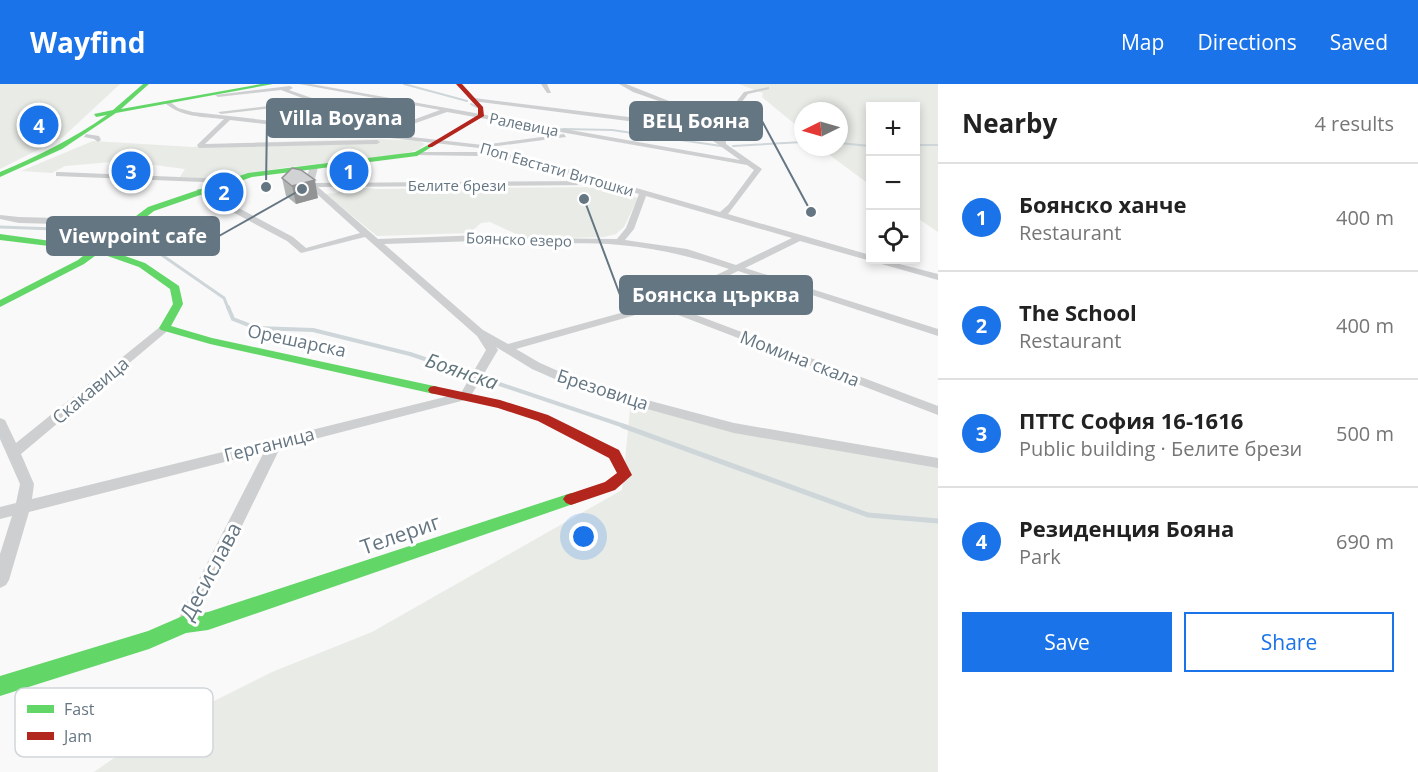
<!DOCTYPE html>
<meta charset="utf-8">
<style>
:root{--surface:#fff;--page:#f6f6f6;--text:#222;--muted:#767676;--line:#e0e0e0;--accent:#1a73e8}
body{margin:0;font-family:"Open Sans",sans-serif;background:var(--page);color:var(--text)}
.controls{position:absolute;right:18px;top:18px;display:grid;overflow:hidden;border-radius:0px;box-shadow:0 3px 9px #0003}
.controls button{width:54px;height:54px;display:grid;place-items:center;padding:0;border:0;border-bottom:2px solid var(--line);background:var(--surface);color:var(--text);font:30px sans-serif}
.compass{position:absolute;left:794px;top:18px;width:54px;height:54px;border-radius:50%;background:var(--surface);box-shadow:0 3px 9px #0003;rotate:265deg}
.you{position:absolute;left:584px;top:453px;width:21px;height:21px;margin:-15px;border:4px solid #fff;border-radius:50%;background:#1a73e8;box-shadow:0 0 0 9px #1a73e833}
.badge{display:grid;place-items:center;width:39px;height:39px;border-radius:50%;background:var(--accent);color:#fff;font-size:20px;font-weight:700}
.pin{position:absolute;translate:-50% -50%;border:3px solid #fff;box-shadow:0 2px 6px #0006}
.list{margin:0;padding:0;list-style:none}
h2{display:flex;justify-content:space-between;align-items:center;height:78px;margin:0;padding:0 24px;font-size:26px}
h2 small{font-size:20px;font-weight:400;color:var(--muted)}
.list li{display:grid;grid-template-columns:39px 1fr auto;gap:18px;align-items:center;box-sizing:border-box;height:108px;padding:0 24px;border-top:2px solid var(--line)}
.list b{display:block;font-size:22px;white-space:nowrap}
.list p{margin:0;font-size:20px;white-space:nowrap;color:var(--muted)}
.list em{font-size:20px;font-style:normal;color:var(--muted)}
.actions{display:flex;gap:12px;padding:18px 24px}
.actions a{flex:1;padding:14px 0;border:2px solid var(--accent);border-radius:0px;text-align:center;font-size:21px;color:var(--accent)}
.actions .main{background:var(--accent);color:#fff}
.icon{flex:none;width:33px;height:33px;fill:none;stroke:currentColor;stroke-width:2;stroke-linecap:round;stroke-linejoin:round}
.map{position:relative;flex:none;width:938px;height:688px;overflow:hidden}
header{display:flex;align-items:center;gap:36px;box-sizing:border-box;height:84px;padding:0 30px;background:var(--accent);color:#fff}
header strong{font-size:28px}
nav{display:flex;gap:33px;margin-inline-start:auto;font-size:21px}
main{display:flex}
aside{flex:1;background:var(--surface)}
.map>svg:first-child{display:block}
.green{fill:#e8ebe6}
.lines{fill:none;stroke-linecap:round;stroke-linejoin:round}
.stream-far3{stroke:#ced6d9;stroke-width:2}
.stream-far2{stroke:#ced6d9;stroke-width:3}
.stream-far1{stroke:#ced6d9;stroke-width:4}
.stream{stroke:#ced6d9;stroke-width:5}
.street{fill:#cecfd0;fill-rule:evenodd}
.fast{fill:#63d668;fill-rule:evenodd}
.jam{fill:#b3261e;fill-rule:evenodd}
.wall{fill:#b3b5b5}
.shaded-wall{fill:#929394}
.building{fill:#d0d2d3;stroke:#929394;stroke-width:1.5}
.labels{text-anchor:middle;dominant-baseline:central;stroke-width:6;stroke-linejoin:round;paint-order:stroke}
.far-street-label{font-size:15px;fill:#657683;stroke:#fff}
.street-label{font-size:18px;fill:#657683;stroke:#fff}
.water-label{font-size:20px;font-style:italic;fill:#60757c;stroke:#fff}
.near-street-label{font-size:21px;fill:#657683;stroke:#fff}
.key{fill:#fff;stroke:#d1d6da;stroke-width:1.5}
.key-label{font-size:16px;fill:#657683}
.leader{fill:none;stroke:#657683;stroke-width:2}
.callout-dot{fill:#657683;stroke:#fff;stroke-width:2}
.callout{fill:#657683;stroke:#657683;stroke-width:2}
.callout-label{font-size:20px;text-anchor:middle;font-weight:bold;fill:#fff}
</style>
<header>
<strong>Wayfind</strong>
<nav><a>Map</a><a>Directions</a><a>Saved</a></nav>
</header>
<main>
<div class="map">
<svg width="938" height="688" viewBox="0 0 938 688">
<rect width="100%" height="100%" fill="#f9f9f9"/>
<g class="green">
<polygon points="0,0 120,0 63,53 0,85"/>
<polygon points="739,0 938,0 938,148 916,133 916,22 870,22 870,101 819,63 839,63 839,27 803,27 803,47 762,13 763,9"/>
<polygon points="379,55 419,57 425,60 418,66 397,71 282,84 221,95 180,93 185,85 124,77 65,82 52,89 21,87 93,57 193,63 237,59"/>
<polygon points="348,102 377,105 596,103 638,114 624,143 616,150 604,153 527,155 490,138 481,139 470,149 377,152 325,110 336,109"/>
<polygon points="631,316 734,344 938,379 938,688 94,688 148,650 272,588 372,548 622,406"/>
</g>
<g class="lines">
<g class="stream-far3">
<polyline points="404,0 467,17"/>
<polyline points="471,20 477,23"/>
<polyline points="563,45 612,46 721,62"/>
<polyline points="839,59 870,62"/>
<polyline points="916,61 938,61"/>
<polyline points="733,62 803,58"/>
</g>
<polyline class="stream-far2" points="0,143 82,146 156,167 224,214 228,224"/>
<polyline class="stream-far1" points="228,223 233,235 256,244 313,246 410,270 627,343"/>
<polyline class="stream" points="623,342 868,431 938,437"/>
<g class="street">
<path d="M 299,0 L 311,0 L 740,76 L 699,47 L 670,21 L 633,8 L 619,0 L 626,0 L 674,19 L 719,55 L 721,37 L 744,8 L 769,3 L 769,5 L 748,10 L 727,37 L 725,46 L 726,60 L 762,85 L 728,130 L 870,171 L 870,176 L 884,176 L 938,190 L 938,196 L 800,157 L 745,184 L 938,245 L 938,252 L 738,187 L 670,221 L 938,322 L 938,331 L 660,224 L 516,265 L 540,279 L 590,301 L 734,339 L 938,374 L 938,384 L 734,349 L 582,307 L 532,285 L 496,263 L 498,266 L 469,315 L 280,364 L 191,546 L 185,549 L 179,546 L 176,540 L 264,368 L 29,428 L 9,496 L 6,501 L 0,504 L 0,470 L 12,432 L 0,435 L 0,423 L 16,419 L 20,400 L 0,355 L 0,334 L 5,336 L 16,359 L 161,242 L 165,241 L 171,244 L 21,370 L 34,400 L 32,415 L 461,309 L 486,266 L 477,252 L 365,153 L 301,169 L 287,157 L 197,109 L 197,105 L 203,105 L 293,153 L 306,164 L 360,149 L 307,101 L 305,97 L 310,83 L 314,81 L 318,83 L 314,99 L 593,97 L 510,75 L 479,64 L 230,36 L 205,60 L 377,56 L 380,58 L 377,60 L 199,64 L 197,61 L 224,35 C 203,33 180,33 164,18 L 169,17 L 178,24 L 193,28 L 388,50 L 390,46 L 315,19 L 221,30 L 218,28 L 310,17 L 281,6 L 218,13 L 215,11 L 290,2 L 293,4 L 289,6 L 394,43 L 440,26 ZM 447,28 L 747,81 L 754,86 L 728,121 L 720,128 L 577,87 L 514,72 L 490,63 L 566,53 L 564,50 L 483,61 L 394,51 L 396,46 ZM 602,99 L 639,110 L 626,144 L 617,155 L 531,154 L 508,150 L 378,155 L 318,103 L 598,101 ZM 646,112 L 792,154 L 736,181 L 687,165 L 625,156 L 634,145 ZM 508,156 C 545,162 582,157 620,161 C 657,164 693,173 729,185 L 657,219 L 508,260 L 483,246 L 384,160 Z"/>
<polygon points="541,0 547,0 551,9 547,9"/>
<polygon points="474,14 629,33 653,42 650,44 628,37 472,17"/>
<polygon points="86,50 99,52 101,56 98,58 94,55 84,53"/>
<polygon points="417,68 477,68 480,70 477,72 415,71"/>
<polygon points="59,88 227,95 231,97 227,99 56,92 56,88"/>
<polygon points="0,131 19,133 134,136 138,139 134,142 19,139 0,135"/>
</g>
<g class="fast">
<path d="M 143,0 L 149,0 L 121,25 L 261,0 L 273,0 L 116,29 L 62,65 L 0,93 L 0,88 C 38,72 73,55 107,31 L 96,33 L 94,30 L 113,26 Z"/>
<polygon points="428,61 433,62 417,72 252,93 154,127 105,165 145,179 179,202 183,220 171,242 212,254 434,302 438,303 440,306 438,309 434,310 210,260 161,246 159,244 173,220 170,205 139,183 99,169 84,180 0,223 0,216 78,176 89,167 0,156 0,150 95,163 148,123 248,89 415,68"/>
<polygon points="571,409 576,411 579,415 576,419 208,546 186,549 149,565 0,612 0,592 148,547 185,531 208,528"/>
</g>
<g class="jam">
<polygon points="456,0 462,0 483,23 484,32 432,63 428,63 428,61 478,31 478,24"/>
<polygon points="434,302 500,316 548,331 619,366 632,391 615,406 571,421 566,419 563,415 566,411 605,398 617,389 609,374 538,337 498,324 430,309 428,306 430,303"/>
</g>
</g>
<polygon class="wall" points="282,94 318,114 296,120 286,112"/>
<polygon class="shaded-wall" points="315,96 318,114 296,120 292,102"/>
<polygon class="building" points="292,84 301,86 315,96 292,102 282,94"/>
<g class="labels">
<g class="far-street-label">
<text transform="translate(524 40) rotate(11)">Ралевица</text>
<text transform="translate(557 85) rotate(16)">Поп Евстати Витошки</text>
<text x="457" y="101">Белите брези</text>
<text transform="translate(519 155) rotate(2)">Боянско езеро</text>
</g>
<g class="street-label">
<text transform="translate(297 256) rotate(12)">Орешарска</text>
<text transform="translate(800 274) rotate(21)">Момина скала</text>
<text transform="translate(603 305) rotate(18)">Брезовица</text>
<text transform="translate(90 306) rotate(-40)">Скакавица</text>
<text transform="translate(269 360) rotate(-14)">Герганица</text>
</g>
<g class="water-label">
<text transform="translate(462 287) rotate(19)">Боянска</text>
</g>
<g class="near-street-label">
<text transform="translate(400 450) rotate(-19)">Телериг</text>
<text transform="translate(210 487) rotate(-62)">Десислава</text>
</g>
</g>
<rect x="15" y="604" width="198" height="69" rx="9" class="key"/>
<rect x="27" y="621" width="27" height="8" fill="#63d668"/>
<rect x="27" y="648" width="27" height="8" fill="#b3261e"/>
<g class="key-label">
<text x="64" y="631">Fast</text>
<text x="64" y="658">Jam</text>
</g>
<path class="leader" d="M266 103L267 34M811 128L762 37M302 105L219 152M584 115L620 211"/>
<g class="callout-dot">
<circle cx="266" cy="103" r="6"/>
<circle cx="811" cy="128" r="6"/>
<circle cx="302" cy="105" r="6"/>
<circle cx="584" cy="115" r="6"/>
</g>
<g class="callout">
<rect x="267" y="15" width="147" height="38" rx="6"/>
<rect x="630" y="18" width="132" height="38" rx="6"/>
<rect x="47" y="133" width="172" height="38" rx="6"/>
<rect x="620" y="192" width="192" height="38" rx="6"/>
</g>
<g class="callout-label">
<text x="341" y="41">Villa Boyana</text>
<text x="696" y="44">ВЕЦ Бояна</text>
<text x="133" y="159">Viewpoint cafe</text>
<text x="716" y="218">Боянска църква</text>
</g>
</svg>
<div class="controls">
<button>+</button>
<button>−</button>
<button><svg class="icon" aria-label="locate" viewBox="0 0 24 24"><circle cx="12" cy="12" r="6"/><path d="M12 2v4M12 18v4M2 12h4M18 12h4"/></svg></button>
</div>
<svg class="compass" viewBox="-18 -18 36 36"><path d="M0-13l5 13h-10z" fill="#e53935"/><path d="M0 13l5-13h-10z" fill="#767676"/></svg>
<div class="you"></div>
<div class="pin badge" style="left:349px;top:87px">1</div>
<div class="pin badge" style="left:224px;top:108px">2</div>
<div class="pin badge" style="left:131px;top:87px">3</div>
<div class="pin badge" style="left:39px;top:41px">4</div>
</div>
<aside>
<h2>Nearby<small>4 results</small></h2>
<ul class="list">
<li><span class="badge">1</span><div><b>Боянско ханче</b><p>Restaurant</p></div><em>400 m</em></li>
<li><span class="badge">2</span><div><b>The School</b><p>Restaurant</p></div><em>400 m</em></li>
<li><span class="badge">3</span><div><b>ПТТС София 16-1616</b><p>Public building · Белите брези</p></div><em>500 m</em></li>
<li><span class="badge">4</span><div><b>Резиденция Бояна</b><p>Park</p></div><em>690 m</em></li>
</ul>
<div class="actions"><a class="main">Save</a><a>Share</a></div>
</aside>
</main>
